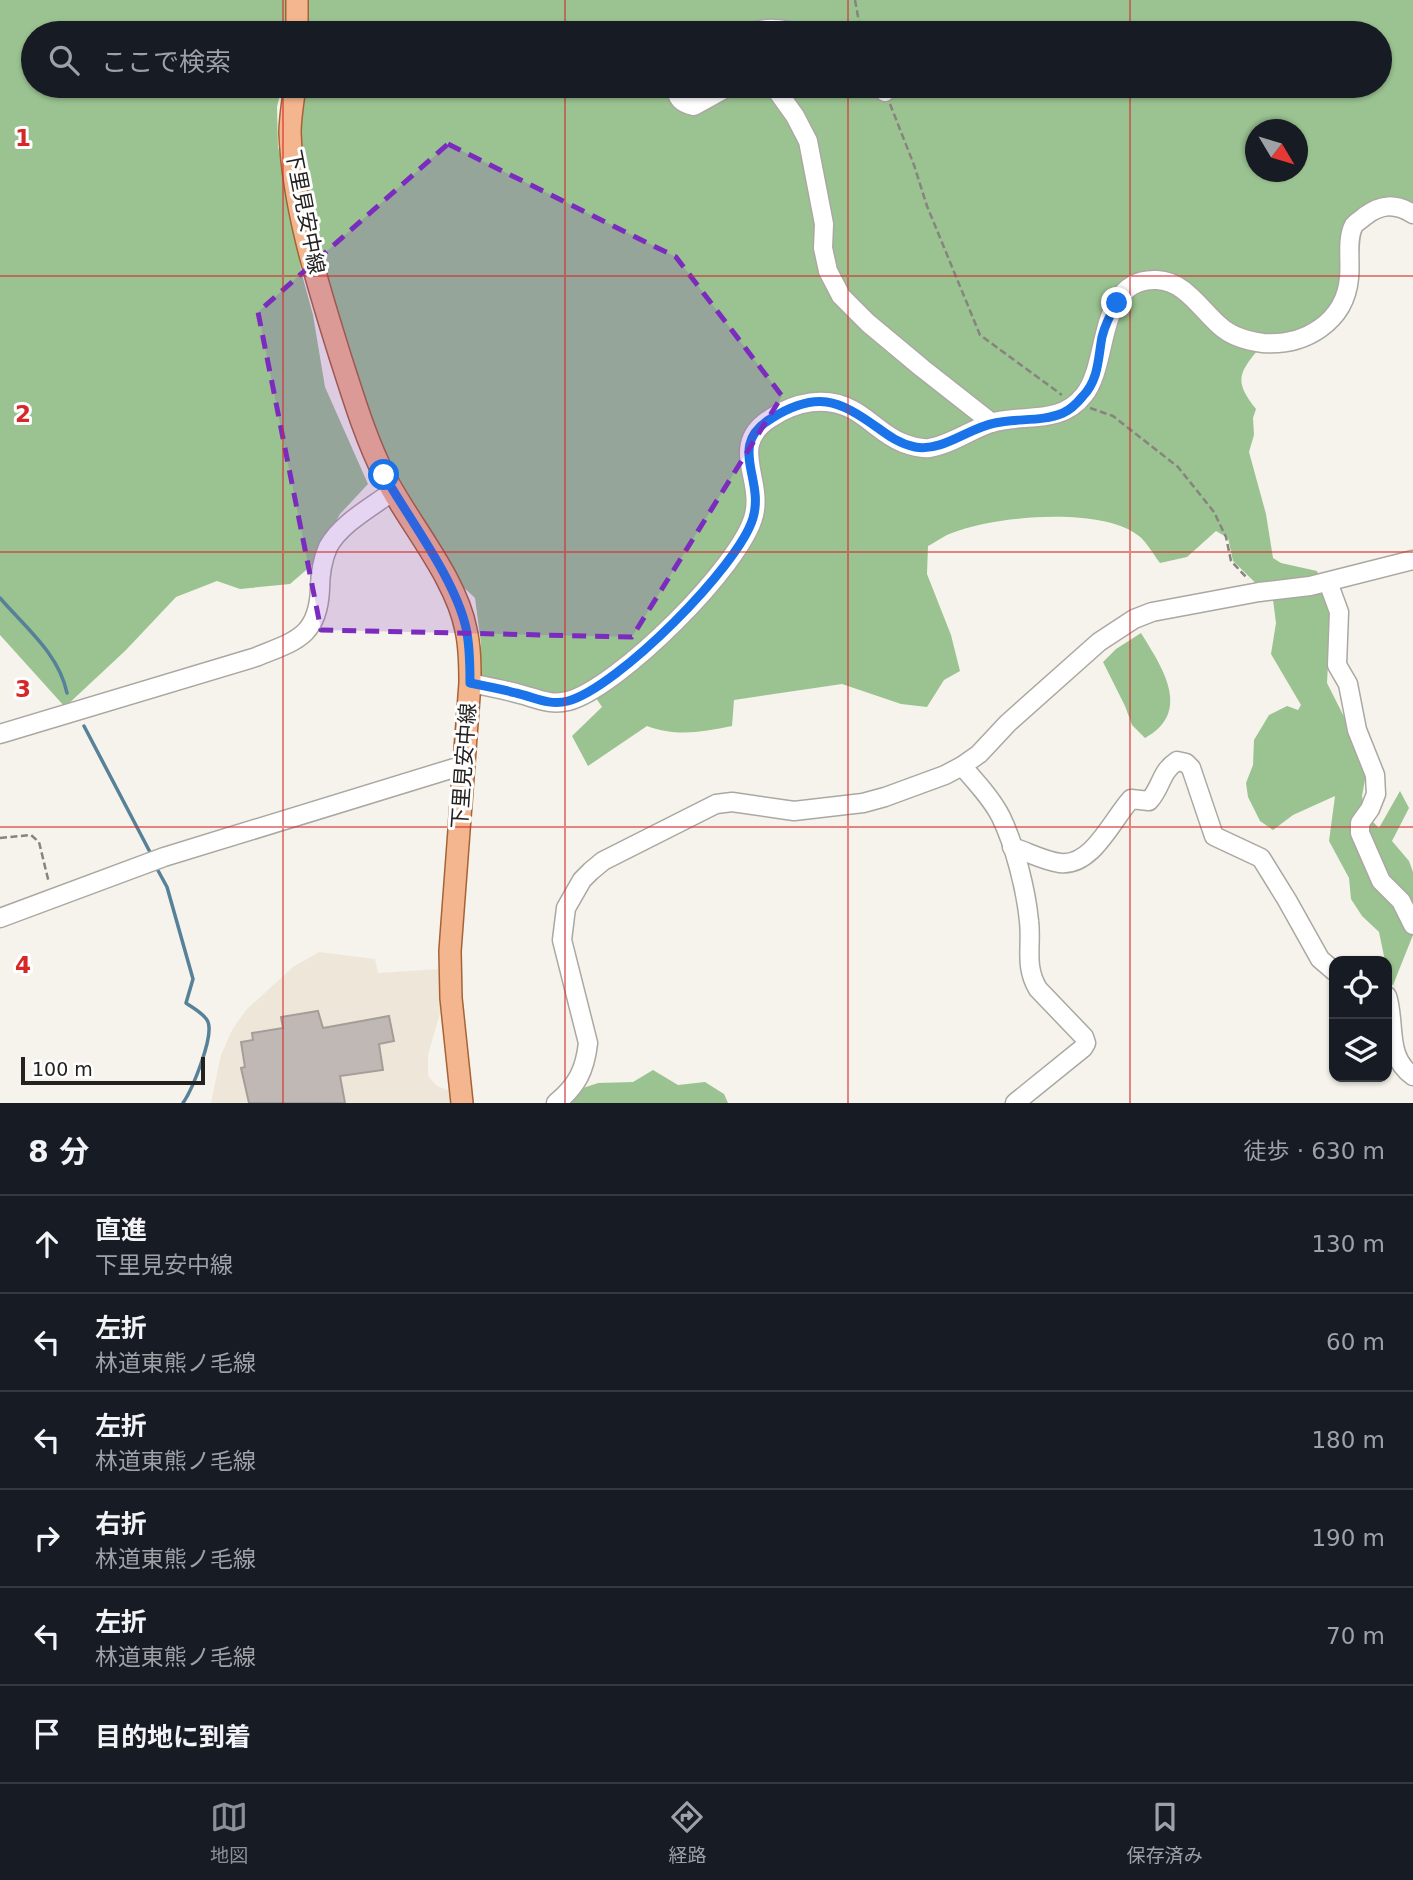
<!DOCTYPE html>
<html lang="ja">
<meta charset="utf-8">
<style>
:root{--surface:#171b24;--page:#242831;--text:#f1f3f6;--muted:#9ea1a6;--line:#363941;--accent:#8c9099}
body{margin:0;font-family:"DejaVu Sans","Noto Sans JP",sans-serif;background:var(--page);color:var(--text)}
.controls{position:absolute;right:21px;bottom:21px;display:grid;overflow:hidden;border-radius:14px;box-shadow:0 2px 5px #0004}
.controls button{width:63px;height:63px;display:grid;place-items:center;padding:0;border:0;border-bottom:2px solid var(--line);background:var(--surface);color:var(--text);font:35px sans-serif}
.compass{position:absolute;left:1245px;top:119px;width:63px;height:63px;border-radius:50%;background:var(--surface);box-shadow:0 2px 5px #0004;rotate:128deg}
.scale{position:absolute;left:21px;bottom:18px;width:184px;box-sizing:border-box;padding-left:7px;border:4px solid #242220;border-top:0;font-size:19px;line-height:24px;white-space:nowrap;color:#242220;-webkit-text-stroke:5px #fff;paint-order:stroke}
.stop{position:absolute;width:21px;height:21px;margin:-16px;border:5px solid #1a73e8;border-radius:50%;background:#fff}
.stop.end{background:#1a73e8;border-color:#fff;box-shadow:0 2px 7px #0008}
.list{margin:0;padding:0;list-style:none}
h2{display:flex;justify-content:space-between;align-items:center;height:91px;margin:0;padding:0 28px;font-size:30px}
h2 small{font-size:23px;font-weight:400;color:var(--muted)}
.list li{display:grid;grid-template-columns:46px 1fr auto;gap:21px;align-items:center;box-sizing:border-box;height:98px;padding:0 28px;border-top:2px solid var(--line)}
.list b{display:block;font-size:26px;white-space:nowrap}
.list p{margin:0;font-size:23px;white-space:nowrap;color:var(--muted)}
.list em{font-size:23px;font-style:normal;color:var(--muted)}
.icon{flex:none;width:38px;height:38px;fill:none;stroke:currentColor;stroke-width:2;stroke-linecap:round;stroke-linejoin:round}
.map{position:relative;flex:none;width:1413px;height:1103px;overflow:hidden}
.search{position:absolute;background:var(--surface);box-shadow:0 2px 5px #0004;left:21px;right:21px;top:21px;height:77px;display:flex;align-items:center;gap:18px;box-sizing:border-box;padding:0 24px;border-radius:38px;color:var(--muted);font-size:26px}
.sheet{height:679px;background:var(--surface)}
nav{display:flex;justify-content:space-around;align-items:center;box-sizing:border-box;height:98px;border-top:2px solid var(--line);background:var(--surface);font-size:19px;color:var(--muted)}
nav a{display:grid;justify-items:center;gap:4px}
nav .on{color:var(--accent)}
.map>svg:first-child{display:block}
.built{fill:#eee7d9}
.forest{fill:#9bc391;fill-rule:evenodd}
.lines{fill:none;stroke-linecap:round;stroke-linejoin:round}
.stream{stroke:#568198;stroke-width:3.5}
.building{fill:#c0b8b4;stroke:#a49d98;stroke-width:2}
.minor-casing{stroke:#aba8a1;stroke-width:21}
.major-casing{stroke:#a76336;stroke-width:24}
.path{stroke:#878480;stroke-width:2.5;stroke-dasharray:7 3.5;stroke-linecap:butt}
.minor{stroke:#fff;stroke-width:18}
.major{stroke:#f4b68e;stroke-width:21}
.route{stroke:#1a73e8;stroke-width:9}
.marked{fill:#7b2cbf;fill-opacity:0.2;stroke:#7b2cbf;stroke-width:5;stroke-dasharray:14 9;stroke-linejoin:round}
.grid{fill:none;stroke:#d62828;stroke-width:2;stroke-opacity:0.55}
.labels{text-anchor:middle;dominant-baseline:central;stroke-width:6;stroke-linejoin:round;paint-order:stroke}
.street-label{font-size:21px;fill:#242220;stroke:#fff}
.grid-label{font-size:23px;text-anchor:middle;font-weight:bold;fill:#d62828;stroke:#fff;stroke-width:6;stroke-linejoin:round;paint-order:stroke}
</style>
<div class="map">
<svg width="1413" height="1103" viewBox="0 0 1413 1103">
<rect width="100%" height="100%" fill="#f6f3ec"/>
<polygon class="built" points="319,952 375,959 378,973 439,969 440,1013 428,1055 428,1076 437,1086 454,1093 455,1103 211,1103 221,1055 232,1030 246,1010 293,967"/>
<g class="forest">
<polygon points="0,0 291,0 290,33 33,33 33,86 282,86 277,107 278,147 297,216 301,271 313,315 325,387 368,484 340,514 312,565 290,584 240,589 217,581 176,597 126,650 65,707 0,635"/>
<path d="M 309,0 L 1413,0 L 1413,211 L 1392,202 L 1352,223 L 1345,282 L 1327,313 L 1298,334 L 1263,336 L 1229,327 L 1189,286 L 1132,281 L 1089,381 L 1060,409 L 926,441 L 913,442 L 843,398 L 750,428 L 747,517 L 708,577 L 640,647 L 586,686 L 554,697 L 490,681 L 481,675 L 477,665 L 481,644 L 475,598 L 458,582 L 391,470 L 372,426 L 331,293 L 299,166 L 301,86 L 1380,86 L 1380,33 L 306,33 ZM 1256,130 L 1298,130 L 1298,172 L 1256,172 Z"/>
<path d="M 1157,283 L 1261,346 C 1239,373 1233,380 1256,409 L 1253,418 L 1254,435 L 1249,452 L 1266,514 L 1273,558 L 1281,563 L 1317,571 L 1331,606 L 1327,683 L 1368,764 L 1362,796 L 1365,814 L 1379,828 L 1400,791 L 1409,808 L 1392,841 L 1409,861 L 1413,872 L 1413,935 L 1393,985 L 1387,984 L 1387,961 L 1385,961 L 1379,932 L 1362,916 L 1351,899 L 1349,878 L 1329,841 L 1335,796 L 1293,815 L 1273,830 L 1260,821 L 1248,797 L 1246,783 L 1253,765 L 1254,740 L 1269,715 L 1287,706 L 1298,710 L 1301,705 L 1271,654 L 1276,623 L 1273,600 L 1233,561 L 1228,538 L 1216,531 L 1187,557 L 1160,563 C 1153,554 1146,540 1136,534 C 1098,507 994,516 952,533 C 943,536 936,542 928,546 L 927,574 L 951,635 L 960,671 L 944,680 L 927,707 L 901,704 L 842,684 L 734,700 L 732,726 C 702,732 677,737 647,726 L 588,766 L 572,736 L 602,707 L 594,695 L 748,540 L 752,459 L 758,435 L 797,409 L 830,406 L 914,451 L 997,427 L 1066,417 L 1109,339 L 1126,298 Z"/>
<path d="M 1141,633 C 1162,667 1193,712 1145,738 L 1132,725 L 1125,706 L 1103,662 L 1116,649 Z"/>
<polygon points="653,1070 678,1085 705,1082 724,1094 728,1103 571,1103 583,1088 598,1083 633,1082"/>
</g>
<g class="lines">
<g class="stream">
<path d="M 0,598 C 25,627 59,654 67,693"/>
<polyline points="84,726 151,854"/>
<path d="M 155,865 L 167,887 L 193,979 L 186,1003 C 193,1008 205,1014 208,1022 C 214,1037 192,1090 183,1103"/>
</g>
</g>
<polygon class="building" points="318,1011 323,1028 389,1016 394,1041 379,1044 383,1070 340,1076 345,1103 249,1103 241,1068 245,1067 241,1042 253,1040 252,1033 283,1028 281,1017"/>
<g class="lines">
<g class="minor-casing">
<g id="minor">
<path d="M 747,33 C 766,27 781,28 799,33"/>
<path d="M 677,86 C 675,98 682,104 694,106 L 730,86"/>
<polyline points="771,86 775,88 795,116 808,141 824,224 823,248 828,271 841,296 868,323 922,368 992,423"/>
<polyline points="882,86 885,92"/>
<polyline points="1328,582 1339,612 1337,665 1348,684 1357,730 1375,775 1376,794 1370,809 1360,823 1360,833 1381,881 1401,901 1413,925"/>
<path d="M 470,683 C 485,686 501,689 516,693 C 534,697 549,706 568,701 C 618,688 742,565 754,515 C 763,477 728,445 771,418 C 795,402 826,395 853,410 C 870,419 884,436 903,443 C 911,446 920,449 929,448 C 950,445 970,430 991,423 C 1023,413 1060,426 1084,395 C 1110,364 1096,277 1157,280 C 1185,281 1201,310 1220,326 C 1232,337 1248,341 1263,343 C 1305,346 1345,322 1349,278 C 1351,262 1346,239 1354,225 C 1355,223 1363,218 1365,216 C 1381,204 1395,203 1413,214"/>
<path d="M 0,734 L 256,657 C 295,641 318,637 320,589 C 320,575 322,561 328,547 C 341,523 372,507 393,491"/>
<path d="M 962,766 C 976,782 992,799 1001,817 C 1015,846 1026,890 1029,921 C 1032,946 1024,966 1038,989 L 1084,1037 L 1086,1043 L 1083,1048 L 1015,1103"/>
<path d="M 1012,847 C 1028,852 1044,861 1060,863 C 1092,867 1112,820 1131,799 L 1149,801 C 1162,787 1160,772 1177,761 L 1186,763 L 1191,768 L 1214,836 L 1261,858 L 1287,900 L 1320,959 L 1334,971"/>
<polyline points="0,918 164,857 464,765"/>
<path d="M 1387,996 C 1396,1023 1385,1057 1413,1076"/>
<path d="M 556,1103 C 577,1086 585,1070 588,1043 L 562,940 L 566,908 L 582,880 L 591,871 L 603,861 L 716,804 L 732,802 L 794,811 L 863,803 L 885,797 L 945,775 L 962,766 L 979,754 L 1008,723 L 1099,642 L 1134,619 L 1152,612 L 1259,592 L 1310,586 L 1413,560"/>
</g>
</g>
<g class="major-casing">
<g id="major">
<polyline points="297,33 297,0"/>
<path d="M 295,86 C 293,101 290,118 290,133 C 293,208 318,285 340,356 C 353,396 365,437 384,475 C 409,524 456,577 466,630 C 470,647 470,665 470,683 L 450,951 L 451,998 L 462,1103"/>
</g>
</g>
<g class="path">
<polyline points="855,0 861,33"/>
<polyline points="890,104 914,165 927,206 980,335 1062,395"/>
<polyline points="1090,408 1113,416 1178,467 1214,512 1226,537 1231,561 1248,579"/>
<polyline points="0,838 31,835 39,842 49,883"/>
</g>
<use href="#minor" class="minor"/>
<use href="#major" class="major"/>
</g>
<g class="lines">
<path class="route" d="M 384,475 C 409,519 455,579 466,628 C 470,646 470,665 470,683 C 485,686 501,689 516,693 C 534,697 549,706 568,701 C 617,688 739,566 753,518 C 765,478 726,445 772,418 C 816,391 838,399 878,428 C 889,436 900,444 915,447 C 943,452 968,428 995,423 C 1017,418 1042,422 1063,413 C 1070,410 1078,402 1083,396 C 1099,379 1098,358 1102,337 C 1105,325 1111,313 1117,303"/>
</g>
<path class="marked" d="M 448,144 L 676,257 L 782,396 L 632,637 L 321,630 L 258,312 Z"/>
<path class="grid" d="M 283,0 L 283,33M 565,0 L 565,33M 848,0 L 848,33M 1130,0 L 1130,33M 283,86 L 283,1103M 565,86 L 565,1103M 848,86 L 848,1103M 1130,86 L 1130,1103M 0,276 L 1413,276M 0,552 L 1413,552M 0,827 L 1413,827"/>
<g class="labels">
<g class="street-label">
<text transform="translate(305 212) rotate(79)">下里見安中線</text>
<text transform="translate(464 766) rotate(-86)">下里見安中線</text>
</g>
</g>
<g class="grid-label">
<text x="23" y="146">1</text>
<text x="23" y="422">2</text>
<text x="23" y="697">3</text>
<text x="23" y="973">4</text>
</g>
</svg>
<div class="controls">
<button><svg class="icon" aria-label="locate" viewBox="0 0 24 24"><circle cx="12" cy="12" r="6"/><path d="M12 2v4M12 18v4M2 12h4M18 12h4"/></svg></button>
<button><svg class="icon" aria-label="layers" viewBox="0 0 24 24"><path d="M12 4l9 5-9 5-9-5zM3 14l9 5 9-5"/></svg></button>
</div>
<svg class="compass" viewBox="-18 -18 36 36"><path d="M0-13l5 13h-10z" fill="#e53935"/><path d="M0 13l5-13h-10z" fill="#9ea1a6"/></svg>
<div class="scale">100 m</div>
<div class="stop" style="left:384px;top:475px"></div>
<div class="stop end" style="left:1117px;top:303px"></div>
<div class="search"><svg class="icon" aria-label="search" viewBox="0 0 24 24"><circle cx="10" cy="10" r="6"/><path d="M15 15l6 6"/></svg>ここで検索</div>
</div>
<section class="sheet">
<h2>8 分<small>徒歩 · 630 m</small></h2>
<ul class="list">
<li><svg class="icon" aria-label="ahead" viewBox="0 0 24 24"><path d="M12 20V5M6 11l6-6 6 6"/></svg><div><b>直進</b><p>下里見安中線</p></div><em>130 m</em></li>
<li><svg class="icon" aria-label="left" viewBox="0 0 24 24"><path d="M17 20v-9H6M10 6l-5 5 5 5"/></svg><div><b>左折</b><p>林道東熊ノ毛線</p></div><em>60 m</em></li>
<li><svg class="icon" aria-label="left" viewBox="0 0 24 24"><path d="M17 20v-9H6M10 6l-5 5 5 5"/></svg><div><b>左折</b><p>林道東熊ノ毛線</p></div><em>180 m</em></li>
<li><svg class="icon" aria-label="right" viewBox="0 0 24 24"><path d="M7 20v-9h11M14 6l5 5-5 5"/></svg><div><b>右折</b><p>林道東熊ノ毛線</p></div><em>190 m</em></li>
<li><svg class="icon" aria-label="left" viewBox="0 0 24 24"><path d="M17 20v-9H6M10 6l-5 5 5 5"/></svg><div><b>左折</b><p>林道東熊ノ毛線</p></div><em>70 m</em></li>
<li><svg class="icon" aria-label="arrive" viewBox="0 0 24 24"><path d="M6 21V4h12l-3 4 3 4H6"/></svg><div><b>目的地に到着</b></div></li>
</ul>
</section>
<nav>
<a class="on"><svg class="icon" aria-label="map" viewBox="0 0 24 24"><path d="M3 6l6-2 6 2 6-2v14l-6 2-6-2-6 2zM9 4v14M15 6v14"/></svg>地図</a>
<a><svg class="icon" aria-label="directions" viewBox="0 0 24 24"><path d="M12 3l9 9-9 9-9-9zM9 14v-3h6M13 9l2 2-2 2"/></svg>経路</a>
<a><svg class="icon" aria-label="saved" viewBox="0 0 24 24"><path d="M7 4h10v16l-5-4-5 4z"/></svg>保存済み</a>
</nav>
